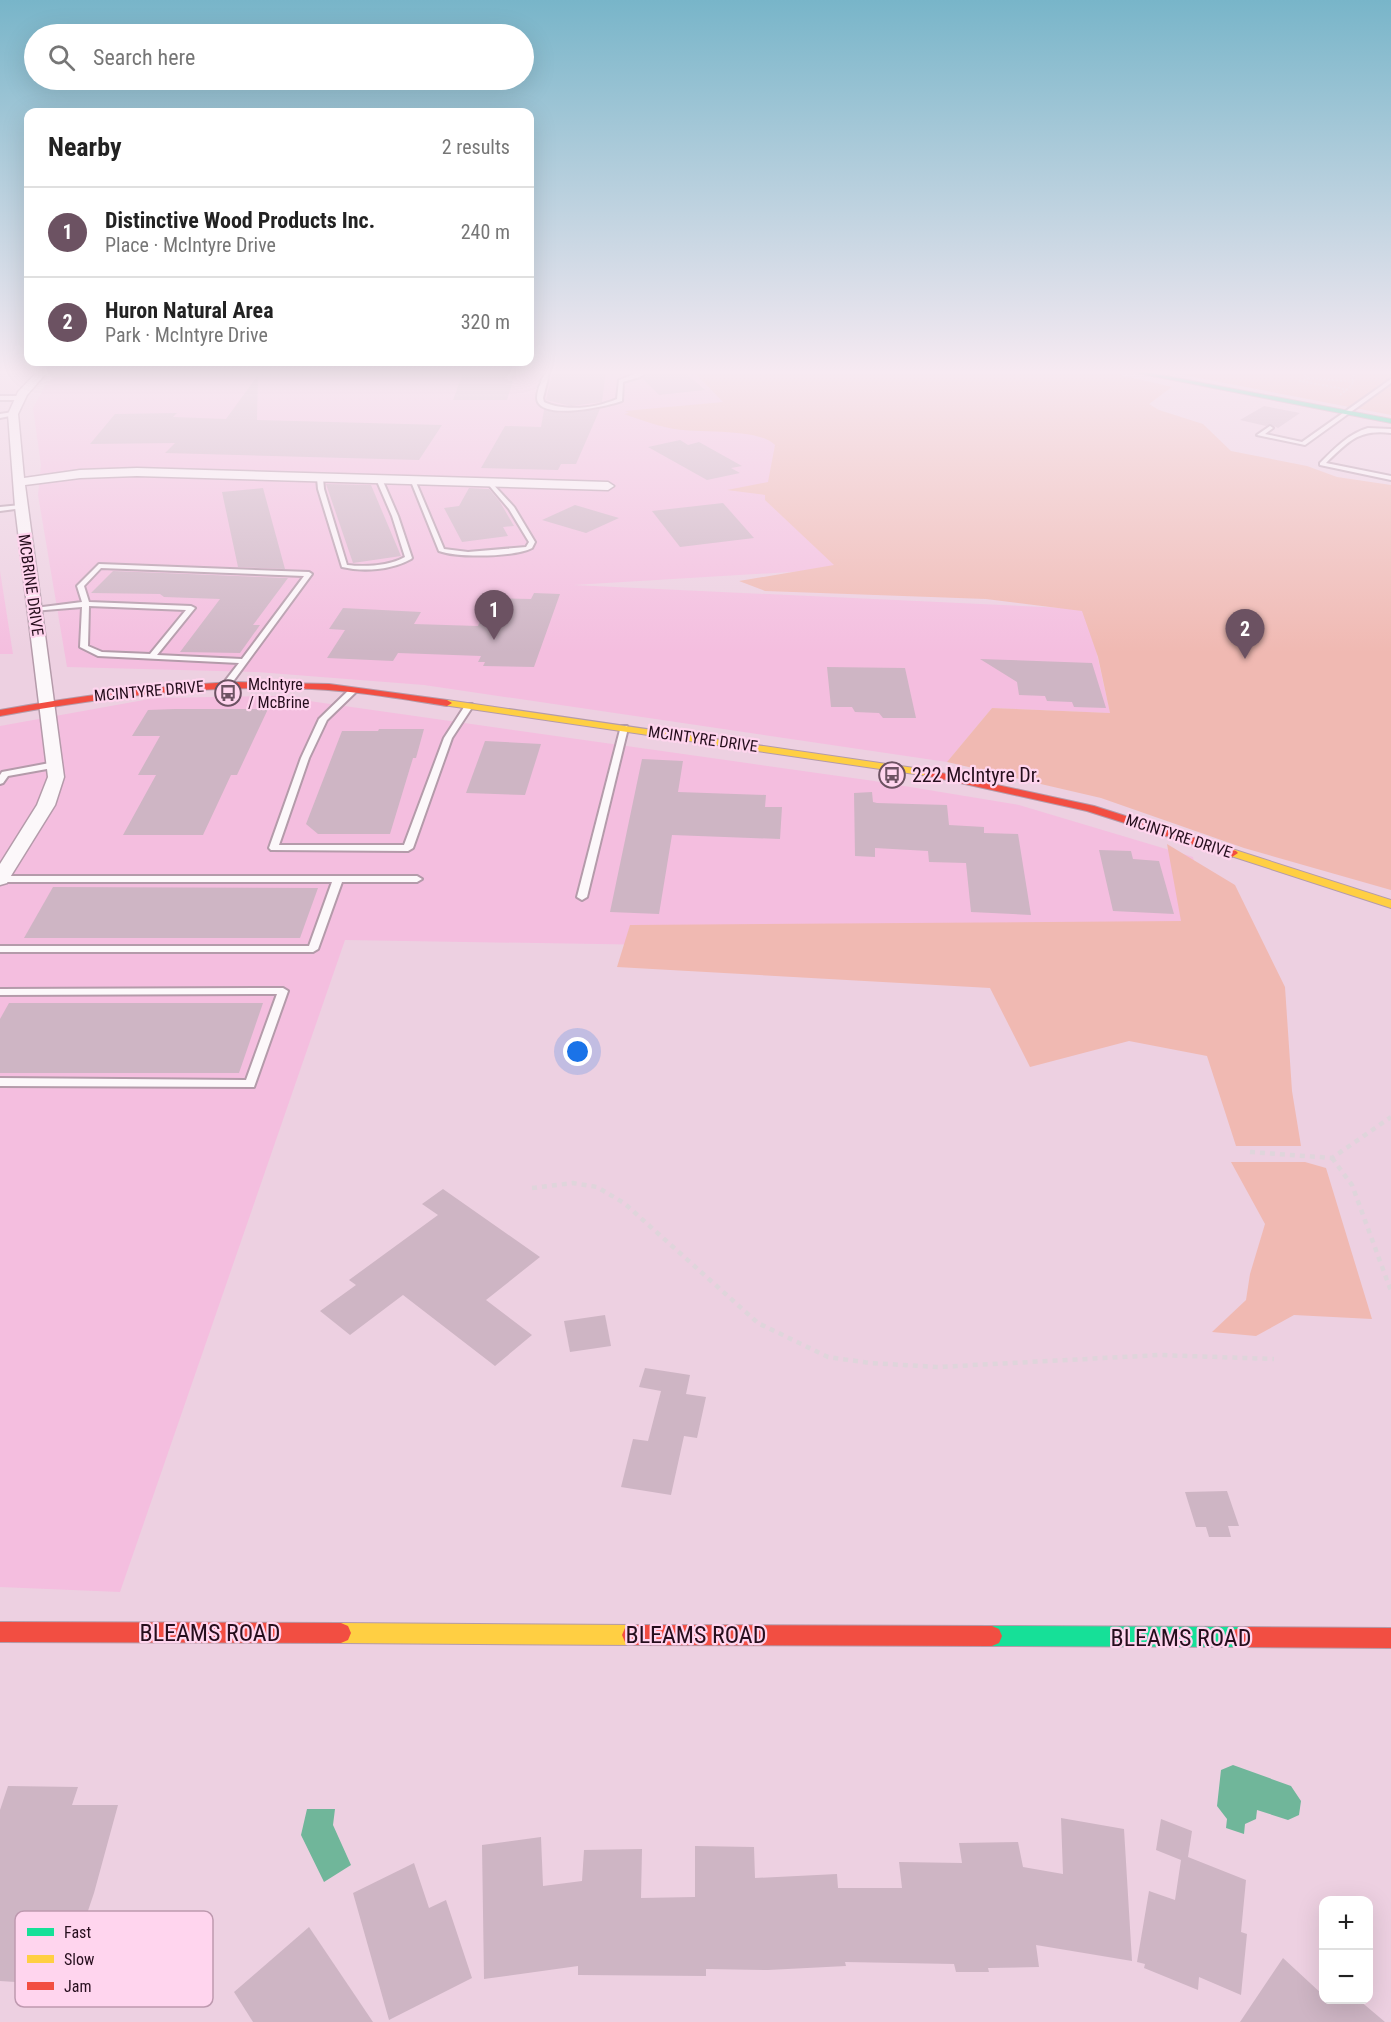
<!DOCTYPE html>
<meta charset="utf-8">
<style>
:root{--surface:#fff;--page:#f6f6f6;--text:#222;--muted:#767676;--line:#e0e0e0;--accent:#6c5262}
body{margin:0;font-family:"Roboto Condensed",sans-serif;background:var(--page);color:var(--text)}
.controls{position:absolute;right:18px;bottom:18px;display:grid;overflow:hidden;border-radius:12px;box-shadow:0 6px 24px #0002}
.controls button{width:54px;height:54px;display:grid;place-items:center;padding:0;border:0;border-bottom:2px solid var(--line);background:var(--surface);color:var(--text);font:30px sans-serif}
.you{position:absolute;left:578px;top:1052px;width:21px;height:21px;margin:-15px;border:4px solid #fff;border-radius:50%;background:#1a73e8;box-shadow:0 0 0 9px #1a73e833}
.badge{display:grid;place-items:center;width:39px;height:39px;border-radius:50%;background:var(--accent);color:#fff;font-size:20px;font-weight:700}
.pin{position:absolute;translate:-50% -50px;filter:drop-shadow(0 2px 3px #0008)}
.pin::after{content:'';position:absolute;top:32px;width:21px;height:18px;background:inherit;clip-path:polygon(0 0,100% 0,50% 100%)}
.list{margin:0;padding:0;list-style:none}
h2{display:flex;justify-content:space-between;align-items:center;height:78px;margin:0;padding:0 24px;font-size:26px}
h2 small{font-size:20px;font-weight:400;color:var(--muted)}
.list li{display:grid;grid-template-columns:39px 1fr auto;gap:18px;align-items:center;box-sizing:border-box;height:90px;padding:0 24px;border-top:2px solid var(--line)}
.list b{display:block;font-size:22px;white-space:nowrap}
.list p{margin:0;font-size:20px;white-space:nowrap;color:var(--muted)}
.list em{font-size:20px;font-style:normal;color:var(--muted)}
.icon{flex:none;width:33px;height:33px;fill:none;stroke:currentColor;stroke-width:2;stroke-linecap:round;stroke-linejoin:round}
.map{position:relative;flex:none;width:1391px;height:2022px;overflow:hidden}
.search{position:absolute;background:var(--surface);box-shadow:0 6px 24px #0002;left:24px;top:24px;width:510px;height:66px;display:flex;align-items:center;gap:15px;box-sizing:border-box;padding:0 21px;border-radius:33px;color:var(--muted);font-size:22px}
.panel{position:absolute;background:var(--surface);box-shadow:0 6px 24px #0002;left:24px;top:108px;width:510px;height:258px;border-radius:12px}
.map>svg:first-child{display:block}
.built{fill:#f4bedf}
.green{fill:#f0b9b2}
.water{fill:#70b69a}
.building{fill:#ceb5c4}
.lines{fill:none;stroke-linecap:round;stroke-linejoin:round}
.lane-casing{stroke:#b49baa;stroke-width:4}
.street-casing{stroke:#b49baa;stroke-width:3}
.fast-casing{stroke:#b49baa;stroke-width:2}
.slow-casing{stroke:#b49baa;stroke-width:2}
.jam-casing{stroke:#b49baa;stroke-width:2}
.path-far1{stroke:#dfd5db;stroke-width:2;stroke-dasharray:2 2;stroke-linecap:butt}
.path{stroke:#dfd5db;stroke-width:4.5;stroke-dasharray:5 5;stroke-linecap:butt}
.lane{fill:#fcf8fa;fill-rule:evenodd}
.street{fill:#fcf8fa;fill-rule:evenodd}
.fast{fill:#16e098;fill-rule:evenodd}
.slow{fill:#ffcf43;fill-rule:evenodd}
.jam{fill:#f24e42;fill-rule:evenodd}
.labels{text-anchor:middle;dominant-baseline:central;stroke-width:4.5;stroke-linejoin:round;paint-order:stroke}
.far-street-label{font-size:16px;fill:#260e1d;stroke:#ffd5ee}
.far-poi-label{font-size:16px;fill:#260e1d;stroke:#ffd5ee;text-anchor:start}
.poi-label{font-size:20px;fill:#260e1d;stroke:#ffd5ee;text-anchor:start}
.near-street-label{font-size:24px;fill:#260e1d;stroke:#ffd5ee}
.key{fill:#ffd5ee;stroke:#be99af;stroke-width:1.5}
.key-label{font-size:16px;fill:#260e1d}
</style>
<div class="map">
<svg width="1391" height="2022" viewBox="0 0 1391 2022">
<rect width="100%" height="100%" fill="#edd0e1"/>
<g class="built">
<polygon points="64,370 692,370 728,403 626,414 776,436 839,569 573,585 1087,609 1110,713 992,708 947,762 424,685 257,672 67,667 38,495 41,465 33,408 45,386"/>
<polygon points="0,571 13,654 0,654"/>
<polygon points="274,696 874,781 1019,805 1193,857 1216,954 345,940 120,1592 0,1587 0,726 155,698"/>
</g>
<g class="green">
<path d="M 692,370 L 1099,370 L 1172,387 L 1149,404 L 1159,410 L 1203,424 L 1231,451 L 1307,466 L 1337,477 L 1391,485 L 1391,890 L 1244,848 L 1101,798 L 947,762 L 992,708 L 1110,713 L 1098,657 L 1082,611 L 986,599 L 765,591 L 739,581 L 834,565 L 765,500 L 765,495 L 727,490 L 768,482 L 775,445 C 758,427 693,434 669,428 C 654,425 639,419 624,414 L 629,413 L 625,411 L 723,402 Z"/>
<polygon points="1158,370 1391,370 1391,415"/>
<polygon points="1167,844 1235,885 1285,987 1292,1091 1301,1146 1236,1146 1207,1056 1129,1041 1030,1067 990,988 617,967 630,925 1181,921"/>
<polygon points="1231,1162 1305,1162 1326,1168 1372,1319 1294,1315 1256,1336 1212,1332 1246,1300 1250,1274 1265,1224"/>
</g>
<g class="water">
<polygon points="1233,1765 1291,1786 1301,1801 1299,1815 1288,1820 1257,1810 1256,1819 1245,1824 1244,1834 1226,1828 1227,1819 1217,1806 1221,1770"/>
<polygon points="307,1809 335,1809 333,1825 351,1865 324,1882 301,1835"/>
</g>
<g class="building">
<polygon points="464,370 516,370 507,400 453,400"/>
<polygon points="553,370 606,370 602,402 571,406 546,400"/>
<polygon points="682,370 705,390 659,395 642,378 648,374"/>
<polygon points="258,375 257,420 442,425 419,460 165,453 175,443 90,444 115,414 177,413 173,417 226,419"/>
<polygon points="1264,406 1300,413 1278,428 1270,424 1266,426 1240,420"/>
<polygon points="600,409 576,464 561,464 558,470 481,468 505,426 541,427 544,410 561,413"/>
<polygon points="680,440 688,445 699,442 742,466 731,468 740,473 707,480 648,447"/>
<polygon points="326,484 371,485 401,556 353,563"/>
<polygon points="263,488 285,569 238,567 222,492"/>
<polygon points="469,488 489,489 500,502 514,526 503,527 508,536 462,542 444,508 459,506"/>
<polygon points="723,503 754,538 680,547 652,511"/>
<polygon points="575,505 619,518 586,533 542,520"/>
<polygon points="113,571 287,578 288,578 253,625 260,625 240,653 180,652 220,599 164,597 160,594 91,593"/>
<polygon points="534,593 560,594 534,667 483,666 485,662 478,662 481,656 398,653 393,661 327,658 345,630 329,629 343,608 421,612 414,624 478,626 490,598 531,599"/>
<polygon points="980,659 1092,663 1106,708 1074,707 1072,702 1047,701 1045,696 1019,695 1017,682"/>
<polygon points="827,667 905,668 916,718 883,718 879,713 855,712 852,707 831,707"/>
<polygon points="175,709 268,709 237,775 231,775 203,835 123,835 156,775 138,775 160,736 132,736 148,710"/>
<polygon points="379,729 424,729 416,758 413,758 390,834 318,834 306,824 342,731 378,731"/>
<polygon points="485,741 541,744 525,795 466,793"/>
<polygon points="642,759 683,761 678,792 766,795 765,807 782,807 780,839 672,835 659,914 610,912"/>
<polygon points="872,792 873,802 877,803 947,805 949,825 984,827 984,833 1018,834 1031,915 971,912 966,863 929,862 928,851 875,848 875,857 855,856 854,793"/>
<polygon points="1099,850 1131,851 1133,859 1159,861 1174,914 1113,911"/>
<polygon points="53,887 318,888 300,938 24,938"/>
<polygon points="9,1003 263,1003 239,1073 0,1073 0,1019"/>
<polygon points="443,1189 540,1257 486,1300 532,1335 495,1366 403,1295 350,1335 320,1311 356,1285 349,1280 438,1215 422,1204"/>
<polygon points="605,1315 611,1346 570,1352 564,1321"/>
<polygon points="645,1368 690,1375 686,1394 706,1397 697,1438 684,1436 671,1495 621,1487 633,1439 648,1441 661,1391 639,1387"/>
<polygon points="1227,1491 1239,1526 1228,1526 1231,1537 1209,1537 1206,1527 1196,1527 1185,1492"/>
<polygon points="8,1786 78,1787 72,1805 118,1805 94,1893 63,1985 0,1981 0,1810"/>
<polygon points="1061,1818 1124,1829 1132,1961 1036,1945 1039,1967 988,1968 989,1972 956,1972 954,1964 845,1962 846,1966 768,1970 706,1969 706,1976 578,1975 578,1966 484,1979 482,1845 541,1837 543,1886 582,1881 584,1850 642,1849 641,1898 695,1897 695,1846 754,1847 755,1878 837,1874 838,1888 902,1888 899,1862 962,1863 959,1843 1018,1842 1023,1867 1063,1874"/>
<polygon points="1161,1819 1192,1831 1188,1857 1246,1880 1241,1932 1247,1934 1241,1995 1199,1977 1198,1990 1144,1968 1145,1964 1137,1962 1149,1891 1175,1900 1181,1860 1156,1850"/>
<polygon points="414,1863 429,1908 446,1900 472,1978 389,2020 353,1893"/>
<polygon points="309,1927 373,2022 253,2022 234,1992"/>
<polygon points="1283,1958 1323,1995 1323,2000 1359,2000 1385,2022 1240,2022"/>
</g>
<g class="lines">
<g class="lane-casing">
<g id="lane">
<path d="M 546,370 L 550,370 L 543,398 L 544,402 C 566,412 596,408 617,399 L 619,380 C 628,377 641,370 649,370 L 640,377 L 623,382 L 622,401 C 609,406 538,422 537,398 C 537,389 543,378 546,370 Z"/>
<polygon points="1391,379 1391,383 1305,445 1257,435 1270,426 1273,428 1265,434 1302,442"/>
<polygon points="0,396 20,396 23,398 20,400 0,400"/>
<polygon points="13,412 15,415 0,418 0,414"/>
<path d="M 1368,428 L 1391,429 L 1391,433 C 1358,429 1348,442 1326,463 L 1391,476 L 1391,480 L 1320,465 L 1320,463 C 1335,448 1348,434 1368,428 Z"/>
<path d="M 320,476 L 323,478 L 324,489 L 347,565 C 365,567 389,566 405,557 L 392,516 L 376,479 L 379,477 L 382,479 L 398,516 L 412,558 L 411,559 C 392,570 363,572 342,567 L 318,489 L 317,478 Z"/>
<path d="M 410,479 L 415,480 L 444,549 L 468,552 L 526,547 L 529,542 L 509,509 L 487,483 L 490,481 L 514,507 L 535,542 L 532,548 C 515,557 458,558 439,551 Z"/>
<polygon points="21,505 24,507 23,508 0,511 0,507"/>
<path d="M 99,564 L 309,572 L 312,574 L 229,687 L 226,687 L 222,685 L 239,663 L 98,656 L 80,647 L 82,607 L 33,611 L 31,610 L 35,608 L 82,602 L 77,586 ZM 101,568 L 304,576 L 242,659 L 157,655 L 195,608 L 191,606 L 89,602 L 84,586 ZM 89,606 L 186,610 L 150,654 L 102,652 L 88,646 Z"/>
<polygon points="350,689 356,689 357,691 327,720 309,758 279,845 404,845 444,738 466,704 472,704 473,706 452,738 413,848 408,851 271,850 269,848 301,758 319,719"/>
<polygon points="621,726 627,726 628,728 587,897 582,900 577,897"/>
<polygon points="55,762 58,763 58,767 8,776 3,783 0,784 0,775 2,772"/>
<polygon points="0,876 417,876 422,879 417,882 342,882 318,949 313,952 0,952 0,946 309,946 332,882 0,882"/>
<polygon points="283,988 288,991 254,1087 0,1086 0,1078 246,1080 277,994 0,995 0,989"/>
</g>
</g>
<g class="street-casing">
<polygon id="street" points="39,370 49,370 27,395 18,414 24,478 80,470 137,468 608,482 614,486 608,490 137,476 80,478 25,485 64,777 55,805 9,879 7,883 0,885 0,864 37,805 48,777 15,507 8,414 18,392"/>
</g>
<g class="fast-casing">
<g id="fast">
<polygon points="1122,370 1135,370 1391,419 1391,423"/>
<polygon points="992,1626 1241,1627 1248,1630 1251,1637 1248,1644 1241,1647 992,1646 985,1643 982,1636 985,1629"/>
</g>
</g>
<g class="slow-casing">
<g id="slow">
<polygon points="447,700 928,770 933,773 928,776 443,705 443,701"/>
<polygon points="1232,849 1391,900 1391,908 1228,855 1226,853"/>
<polygon points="341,1623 632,1625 639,1628 642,1635 639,1642 632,1645 341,1643 334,1640 331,1633 334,1626"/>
</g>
</g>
<g class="jam-casing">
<g id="jam">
<path d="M 233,682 L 329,684 L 447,700 L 452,703 L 447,706 C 402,699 357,691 312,689 C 207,684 103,697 0,716 L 0,710 C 78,696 155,686 233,682 Z"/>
<polygon points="928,770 1094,806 1236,851 1238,853 1232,857 1087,811 924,775 924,771"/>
<polygon points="0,1622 341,1623 348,1626 351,1633 348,1640 341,1643 0,1642"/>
<polygon points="632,1625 992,1626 999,1629 1002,1636 999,1643 992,1646 632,1645 625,1642 622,1635 625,1628"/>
<polygon points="1241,1627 1391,1628 1391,1648 1241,1647 1234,1644 1231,1637 1234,1630"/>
</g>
</g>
<g class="path-far1">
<polyline points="1283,370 1296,373"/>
<polyline points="1325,370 1356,375"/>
<polygon points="1300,371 1308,374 1295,373"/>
<polyline points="1304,375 1308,378 1300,381 1349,390"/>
<polyline points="1308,378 1355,382"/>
<polyline points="1340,395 1352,385 1355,370"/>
</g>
<g class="path">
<polyline points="1250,1152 1332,1158 1391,1117"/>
<polyline points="1332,1158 1352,1185 1391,1291"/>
<polyline points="532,1188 573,1183 597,1187 624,1203 758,1323 828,1357 870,1363 938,1367 1159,1355 1274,1359"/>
</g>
<use href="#lane" class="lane"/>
<use href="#street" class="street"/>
<use href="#fast" class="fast"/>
<use href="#slow" class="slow"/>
<use href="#jam" class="jam"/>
</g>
<linearGradient id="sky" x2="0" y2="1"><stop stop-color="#78b5c9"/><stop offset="0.57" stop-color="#f7eaf2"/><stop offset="1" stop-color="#f7eaf2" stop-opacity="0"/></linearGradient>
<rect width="1391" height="653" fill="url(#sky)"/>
<defs>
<g id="bus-ring" transform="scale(1.35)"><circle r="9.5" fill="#ffd5ee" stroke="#6c5262" stroke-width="1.5"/><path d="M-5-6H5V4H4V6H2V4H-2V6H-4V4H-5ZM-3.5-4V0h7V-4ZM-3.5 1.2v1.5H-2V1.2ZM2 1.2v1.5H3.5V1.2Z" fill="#6c5262"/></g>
</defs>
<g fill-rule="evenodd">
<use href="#bus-ring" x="228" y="693"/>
<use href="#bus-ring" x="892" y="775"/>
</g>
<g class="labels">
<g class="far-street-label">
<text transform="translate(31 585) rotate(82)">MCBRINE DRIVE</text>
<text transform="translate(149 691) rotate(-5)">MCINTYRE DRIVE</text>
<text transform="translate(703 739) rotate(8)">MCINTYRE DRIVE</text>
<text transform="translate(1179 836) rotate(18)">MCINTYRE DRIVE</text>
</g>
<g class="far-poi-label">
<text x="248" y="684">McIntyre<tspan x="248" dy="18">/ McBrine</tspan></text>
</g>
<g class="poi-label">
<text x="912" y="775">222 McIntyre Dr.</text>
</g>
<g class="near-street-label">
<text x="210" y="1633">BLEAMS ROAD</text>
<text x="696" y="1635">BLEAMS ROAD</text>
<text x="1181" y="1638">BLEAMS ROAD</text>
</g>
</g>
<rect x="15" y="1911" width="198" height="96" rx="9" class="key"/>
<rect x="27" y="1928" width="27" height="8" fill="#16e098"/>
<rect x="27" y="1955" width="27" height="8" fill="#ffcf43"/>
<rect x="27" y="1982" width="27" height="8" fill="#f24e42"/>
<g class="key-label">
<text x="64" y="1938">Fast</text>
<text x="64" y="1965">Slow</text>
<text x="64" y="1992">Jam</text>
</g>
</svg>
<div class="controls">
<button>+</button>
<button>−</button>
</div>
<div class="you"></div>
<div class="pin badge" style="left:494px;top:640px">1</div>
<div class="pin badge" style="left:1245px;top:659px">2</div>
<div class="search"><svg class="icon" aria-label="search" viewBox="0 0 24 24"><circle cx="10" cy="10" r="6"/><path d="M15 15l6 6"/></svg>Search here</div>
<section class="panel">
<h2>Nearby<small>2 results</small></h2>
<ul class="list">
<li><span class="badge">1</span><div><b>Distinctive Wood Products Inc.</b><p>Place · McIntyre Drive</p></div><em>240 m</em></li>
<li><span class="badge">2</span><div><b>Huron Natural Area</b><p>Park · McIntyre Drive</p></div><em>320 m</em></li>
</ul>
</section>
</div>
